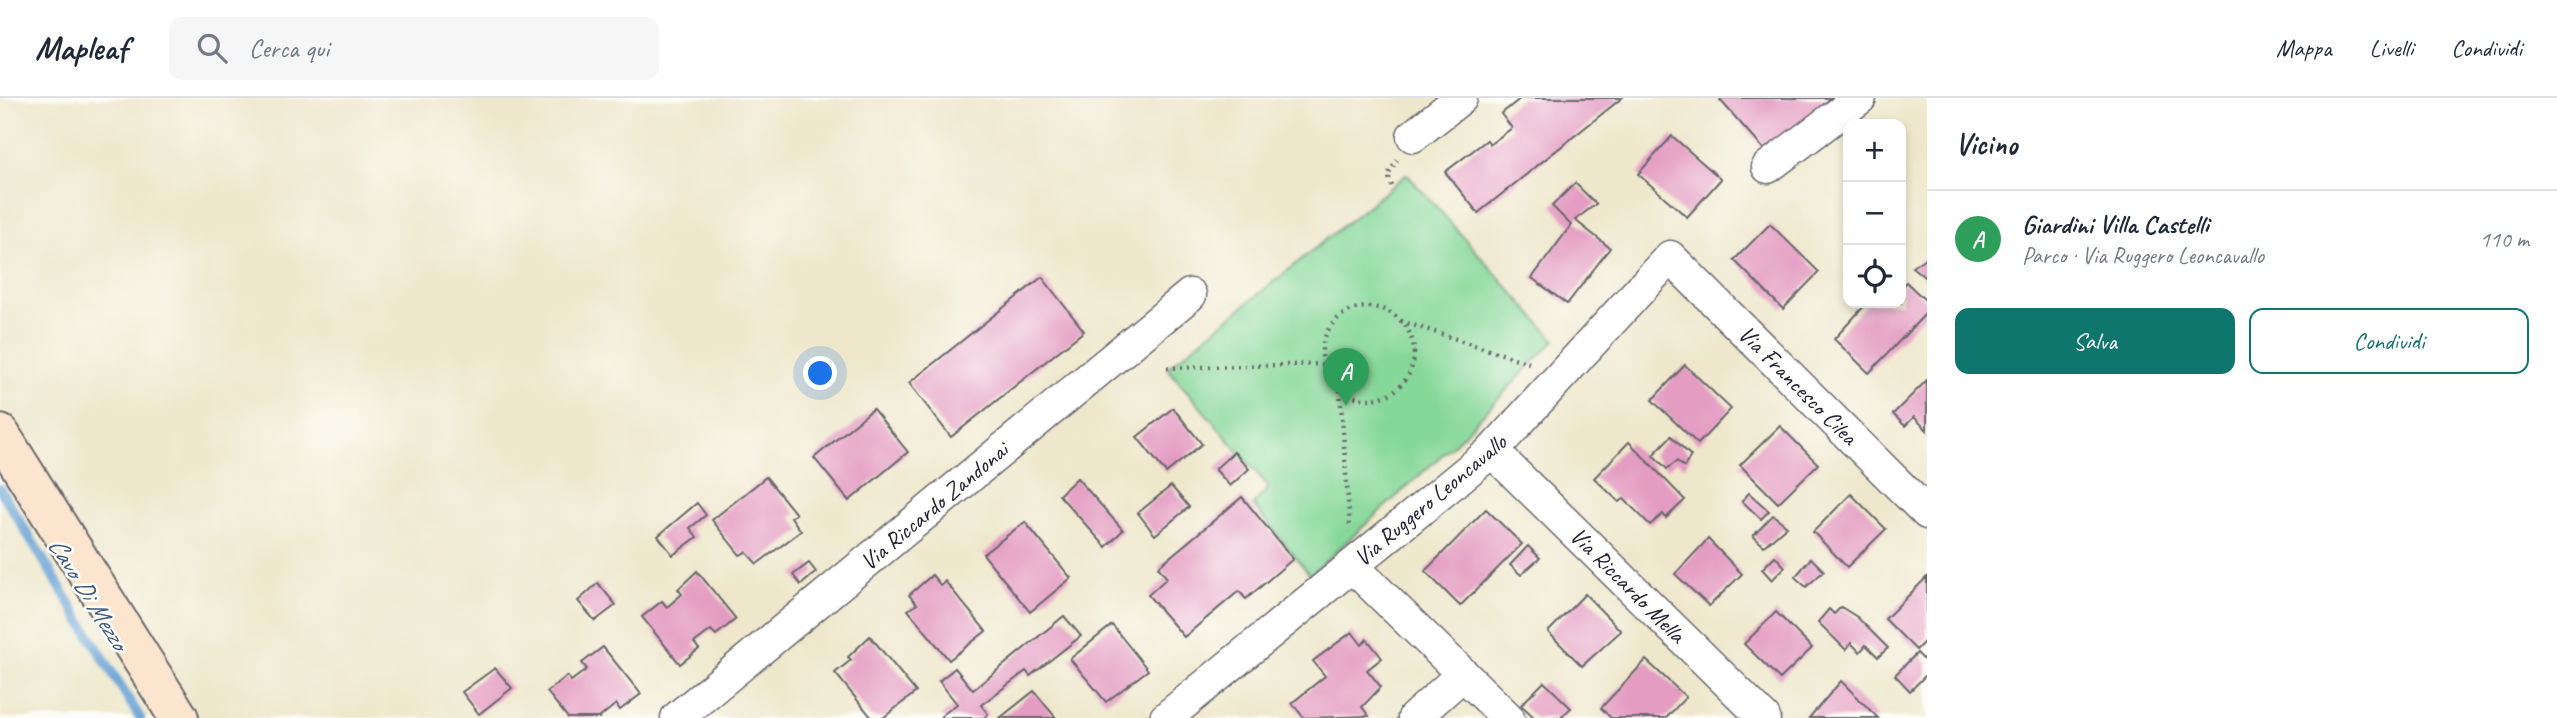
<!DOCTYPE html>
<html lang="it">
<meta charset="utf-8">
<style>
:root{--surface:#fff;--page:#f6f6f7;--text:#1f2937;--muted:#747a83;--line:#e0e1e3;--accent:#0f766e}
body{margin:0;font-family:Caveat,sans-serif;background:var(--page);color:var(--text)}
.controls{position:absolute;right:21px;top:21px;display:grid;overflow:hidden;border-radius:14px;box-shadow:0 4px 10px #0003}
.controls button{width:63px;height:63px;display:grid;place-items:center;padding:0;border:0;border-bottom:2px solid var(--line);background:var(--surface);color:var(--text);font:35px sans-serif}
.you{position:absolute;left:821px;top:276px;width:24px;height:24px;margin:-18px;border:5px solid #fff;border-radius:50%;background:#1a73e8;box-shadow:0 0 0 10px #1a73e833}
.badge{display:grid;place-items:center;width:46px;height:46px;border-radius:50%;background:var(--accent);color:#fff;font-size:23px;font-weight:700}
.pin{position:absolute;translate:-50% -58px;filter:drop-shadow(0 2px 4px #0008)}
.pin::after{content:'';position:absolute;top:37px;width:24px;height:21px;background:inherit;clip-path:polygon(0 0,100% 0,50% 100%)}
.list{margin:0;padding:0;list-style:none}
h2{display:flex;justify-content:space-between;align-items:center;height:91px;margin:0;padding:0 28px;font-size:30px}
h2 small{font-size:23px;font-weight:400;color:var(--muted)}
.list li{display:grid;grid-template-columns:46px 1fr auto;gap:21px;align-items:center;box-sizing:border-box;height:98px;padding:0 28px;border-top:2px solid var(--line)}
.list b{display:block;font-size:26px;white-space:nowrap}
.list p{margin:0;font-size:23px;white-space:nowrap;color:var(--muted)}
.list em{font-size:23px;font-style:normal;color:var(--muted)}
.actions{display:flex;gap:14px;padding:21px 28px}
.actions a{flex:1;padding:16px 0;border:2px solid var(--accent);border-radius:14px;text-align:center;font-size:24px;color:var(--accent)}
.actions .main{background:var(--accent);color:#fff}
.icon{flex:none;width:38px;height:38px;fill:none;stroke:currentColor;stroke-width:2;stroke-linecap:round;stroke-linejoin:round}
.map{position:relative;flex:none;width:1927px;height:620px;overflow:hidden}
header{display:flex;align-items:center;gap:42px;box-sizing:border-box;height:98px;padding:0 35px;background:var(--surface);border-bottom:2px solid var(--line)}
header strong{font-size:33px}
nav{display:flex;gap:38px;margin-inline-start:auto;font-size:24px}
.search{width:490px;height:63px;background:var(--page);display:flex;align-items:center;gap:18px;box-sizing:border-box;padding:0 24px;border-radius:14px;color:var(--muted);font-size:26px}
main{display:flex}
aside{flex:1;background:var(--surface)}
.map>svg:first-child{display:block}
.green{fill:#86d899;stroke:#547d6a;stroke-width:2}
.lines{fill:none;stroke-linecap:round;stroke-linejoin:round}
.stream{stroke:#629fd3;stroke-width:10}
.building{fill:#e49cc2}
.street-casing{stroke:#69676d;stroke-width:35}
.secondary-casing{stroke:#69676d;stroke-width:42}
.path{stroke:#69676d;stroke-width:4.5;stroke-dasharray:2 5;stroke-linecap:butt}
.street{stroke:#fff;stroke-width:32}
.secondary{stroke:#fce5cf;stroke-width:38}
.labels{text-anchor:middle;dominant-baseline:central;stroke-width:5;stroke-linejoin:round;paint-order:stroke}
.street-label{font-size:24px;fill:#22223b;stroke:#fdfcf7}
.water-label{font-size:26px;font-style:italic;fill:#3f5a7f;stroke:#fdfcf7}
</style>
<header>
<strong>Mapleaf</strong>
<div class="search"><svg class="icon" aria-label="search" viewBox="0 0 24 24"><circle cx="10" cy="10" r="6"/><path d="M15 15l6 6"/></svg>Cerca qui</div>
<nav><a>Mappa</a><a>Livelli</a><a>Condividi</a></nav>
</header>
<main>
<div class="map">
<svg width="1927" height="620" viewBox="0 0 1927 620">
<rect width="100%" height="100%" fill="#fdfcf7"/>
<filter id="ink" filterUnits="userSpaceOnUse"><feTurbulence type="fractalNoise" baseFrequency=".0143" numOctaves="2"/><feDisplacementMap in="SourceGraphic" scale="14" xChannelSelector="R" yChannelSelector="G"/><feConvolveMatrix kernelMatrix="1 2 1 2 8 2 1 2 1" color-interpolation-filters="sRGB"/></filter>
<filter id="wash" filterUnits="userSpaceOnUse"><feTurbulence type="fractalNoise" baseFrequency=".00686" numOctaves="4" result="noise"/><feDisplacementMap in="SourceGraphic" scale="28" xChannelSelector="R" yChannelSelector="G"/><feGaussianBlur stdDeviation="1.57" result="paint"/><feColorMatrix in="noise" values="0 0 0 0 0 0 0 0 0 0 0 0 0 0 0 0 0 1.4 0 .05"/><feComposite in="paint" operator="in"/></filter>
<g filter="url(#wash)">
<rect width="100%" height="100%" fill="#eee7cb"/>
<polygon class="green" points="1407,76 1555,242 1455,345 1310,477 1253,407 1269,389 1167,270"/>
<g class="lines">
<polyline class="stream" points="0,391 140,620"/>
</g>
<g id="blocks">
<g class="building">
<polygon points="1521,0 1622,0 1478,115 1445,74 1487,42 1490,46 1512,30 1501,16"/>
<polygon points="1722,0 1831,0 1768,56 1720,2"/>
<polygon points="1672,38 1721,81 1687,119 1638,76"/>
<polygon points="1575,85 1596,106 1575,122 1610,150 1567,206 1532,180 1571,127 1552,108"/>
<polygon points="1770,126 1819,174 1783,211 1734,162"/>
<polygon points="1927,159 1927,181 1912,169"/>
<polygon points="1042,179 1084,233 951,339 909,285"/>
<polygon points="1906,184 1927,204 1927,214 1869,275 1834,241 1867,205 1901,205 1901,189"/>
<polygon points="1685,267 1731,311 1698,346 1652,302"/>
<polygon points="1927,282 1927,332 1914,319 1905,328 1893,316"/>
<polygon points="1173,310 1202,346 1166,375 1137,339"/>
<polygon points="873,311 908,354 849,403 814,360"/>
<polygon points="1780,328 1818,366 1778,405 1740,367"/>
<polygon points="1671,338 1691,358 1684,369 1677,363 1667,371 1653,357"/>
<polygon points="1629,344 1685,402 1666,420 1663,416 1650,427 1624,401 1619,404 1594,380"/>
<polygon points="1234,354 1249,371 1230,388 1215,371"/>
<polygon points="766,379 796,416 791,419 801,433 757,466 746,454 740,457 712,422"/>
<polygon points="1077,380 1123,432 1106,449 1059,397"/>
<polygon points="1171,388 1189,409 1155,437 1138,415"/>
<polygon points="1749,395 1769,413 1761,421 1742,403"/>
<polygon points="1851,396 1886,431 1847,469 1813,434"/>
<polygon points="1242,399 1293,461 1246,501 1239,493 1184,539 1148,497 1167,480 1158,469"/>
<polygon points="697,405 706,417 690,430 697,439 673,457 658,438"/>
<polygon points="1486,411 1522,446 1460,508 1425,473"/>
<polygon points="1773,417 1787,428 1764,448 1753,438"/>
<polygon points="1025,424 1071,480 1030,514 983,456"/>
<polygon points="1708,441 1742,476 1709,508 1675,476"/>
<polygon points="1528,448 1540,460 1521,477 1510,467"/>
<polygon points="1775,458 1785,469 1772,482 1762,471"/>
<polygon points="1811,460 1824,473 1806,489 1795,479"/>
<polygon points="809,465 816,474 801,487 793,477"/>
<polygon points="697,473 736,521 716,537 711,532 694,545 699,551 680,566 642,519 662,503 667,509 682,496 678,491"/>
<polygon points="932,477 941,488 945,483 986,533 949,562 908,512 917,506 909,497"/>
<polygon points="1927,479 1927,541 1916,552 1885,521"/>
<polygon points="598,485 616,507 595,523 578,503"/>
<polygon points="1585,496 1621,533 1582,568 1548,534"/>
<polygon points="1841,509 1857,519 1888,550 1878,559 1866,547 1860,554 1851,545 1846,552 1818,524 1829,511 1834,516"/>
<polygon points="1776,514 1812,550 1780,581 1744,546"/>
<polygon points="1064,518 1081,538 1030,578 1026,573 981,607 988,616 984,620 943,620 941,618 957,606 939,583 955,570 973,592"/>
<polygon points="1112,527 1148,572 1106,604 1070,561"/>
<polygon points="1352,534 1362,547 1367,541 1382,560 1367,572 1381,589 1362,609 1369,618 1304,620 1292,605 1325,578 1313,563"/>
<polygon points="870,538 916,594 883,620 872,620 835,575 851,562 848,559"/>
<polygon points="603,549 641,596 620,612 616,606 599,620 568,620 547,594 567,578 571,583 587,571 582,565"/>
<polygon points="1917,555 1927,565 1927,576 1910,593 1895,577"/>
<polygon points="1646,562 1686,599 1666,620 1611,620 1601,610"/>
<polygon points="495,570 512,590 479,616 462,594"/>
<polygon points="1841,583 1878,620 1809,620"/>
<polygon points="1544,584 1571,610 1562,618 1564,620 1535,620 1521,607"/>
<polygon points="1034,593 1056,620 1000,620"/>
</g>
</g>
</g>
<g filter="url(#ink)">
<use href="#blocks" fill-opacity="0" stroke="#69676d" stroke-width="2"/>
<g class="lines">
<g class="street-casing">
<g id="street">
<polyline points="1413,38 1461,0"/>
<polyline points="1768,69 1860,0"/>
<polyline points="1492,353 1764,620"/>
<polyline points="1352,468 1508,620"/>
<polyline points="677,620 1190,197"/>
<polyline points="1166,620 1492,353 1670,159 1927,415"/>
<polyline points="1414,620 1463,576"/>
</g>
</g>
<g class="secondary-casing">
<polyline id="secondary" points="0,336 179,620"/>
</g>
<g class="path">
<polyline points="1392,88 1388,77 1397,62"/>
<circle cx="1368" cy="255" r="46"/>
<polyline points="1401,223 1529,265"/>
<polyline points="1167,270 1323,266"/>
<polyline points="1340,292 1350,430"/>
</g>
<use href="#street" class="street"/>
<use href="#secondary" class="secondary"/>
</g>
</g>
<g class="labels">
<g class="street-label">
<text transform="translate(1798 287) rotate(45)">Via Francesco Cilea</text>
<text transform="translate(1430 402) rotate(-40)">Via Ruggero Leoncavallo</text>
<text transform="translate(934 408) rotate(-40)">Via Riccardo Zandonai</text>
<text transform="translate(1628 487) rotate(45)">Via Riccardo Mella</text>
</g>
<g class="water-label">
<text transform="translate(88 495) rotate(58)">Cavo Di Mezzo</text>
</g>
</g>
</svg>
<div class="controls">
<button>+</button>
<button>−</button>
<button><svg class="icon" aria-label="locate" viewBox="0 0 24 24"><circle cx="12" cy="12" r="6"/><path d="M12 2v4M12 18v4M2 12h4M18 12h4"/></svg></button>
</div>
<div class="you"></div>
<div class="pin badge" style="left:1346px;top:308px;background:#2e9e5b">A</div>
</div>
<aside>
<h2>Vicino<small></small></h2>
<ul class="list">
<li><span class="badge" style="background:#2e9e5b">A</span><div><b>Giardini Villa Castelli</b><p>Parco · Via Ruggero Leoncavallo</p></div><em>110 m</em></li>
</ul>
<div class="actions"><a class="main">Salva</a><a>Condividi</a></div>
</aside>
</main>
